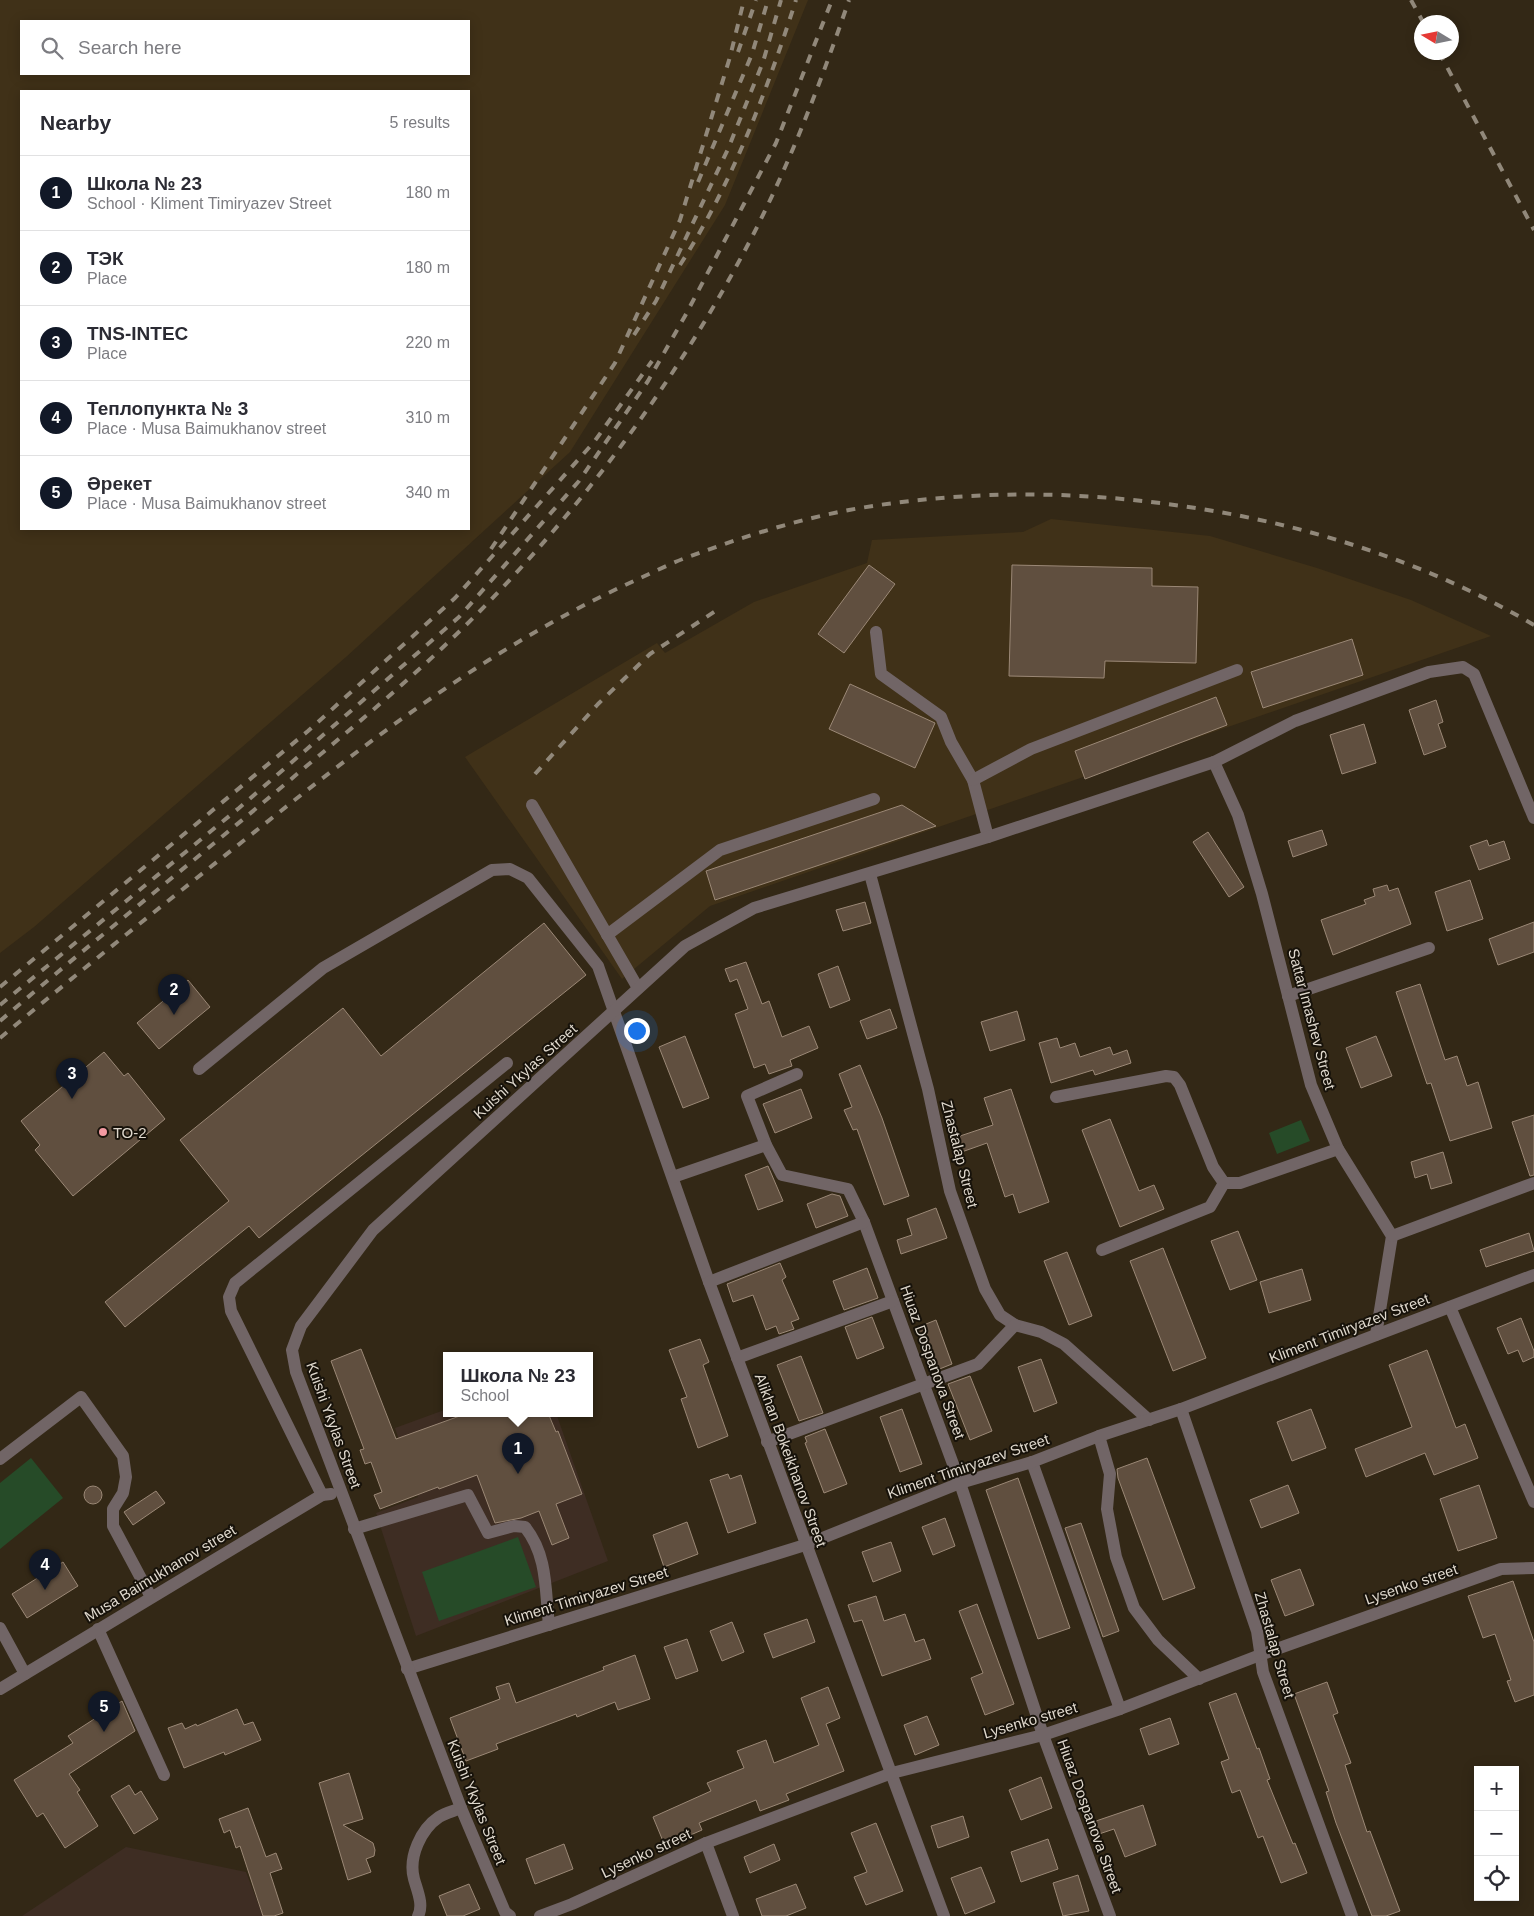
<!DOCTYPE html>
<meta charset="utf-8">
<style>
:root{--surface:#fff;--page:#f7f7f7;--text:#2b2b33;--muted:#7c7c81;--line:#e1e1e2;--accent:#111827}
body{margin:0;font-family:Helvetica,sans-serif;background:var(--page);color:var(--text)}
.controls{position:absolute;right:15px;bottom:15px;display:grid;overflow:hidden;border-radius:0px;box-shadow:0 2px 12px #0003}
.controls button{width:45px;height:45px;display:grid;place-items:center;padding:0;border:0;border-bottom:1px solid var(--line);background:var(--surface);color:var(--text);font:25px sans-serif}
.compass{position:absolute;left:1414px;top:15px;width:45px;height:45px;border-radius:50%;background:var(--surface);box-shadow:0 2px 12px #0003;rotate:280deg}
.you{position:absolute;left:636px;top:1030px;width:18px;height:18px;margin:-12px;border:4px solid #fff;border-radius:50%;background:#1a73e8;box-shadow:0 0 0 8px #1a73e833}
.badge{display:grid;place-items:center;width:32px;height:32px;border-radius:50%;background:var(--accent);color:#fff;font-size:16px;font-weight:700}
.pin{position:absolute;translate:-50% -41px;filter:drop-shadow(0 1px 2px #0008)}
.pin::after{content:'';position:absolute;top:26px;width:18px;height:15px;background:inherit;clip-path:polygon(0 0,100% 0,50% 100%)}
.popup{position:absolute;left:443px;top:1352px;width:150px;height:65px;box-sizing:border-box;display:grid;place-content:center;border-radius:0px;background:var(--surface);filter:drop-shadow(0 1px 4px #0005);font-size:16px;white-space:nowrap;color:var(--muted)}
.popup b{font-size:19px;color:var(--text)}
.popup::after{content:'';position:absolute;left:50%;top:100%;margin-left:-10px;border:10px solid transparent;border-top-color:var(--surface)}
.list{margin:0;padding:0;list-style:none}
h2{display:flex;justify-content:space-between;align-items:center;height:65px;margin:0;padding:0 20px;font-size:21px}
h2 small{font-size:16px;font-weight:400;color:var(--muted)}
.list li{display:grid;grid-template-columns:32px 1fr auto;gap:15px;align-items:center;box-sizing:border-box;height:75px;padding:0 20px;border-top:1px solid var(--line)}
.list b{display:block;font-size:19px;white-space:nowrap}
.list p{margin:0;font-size:16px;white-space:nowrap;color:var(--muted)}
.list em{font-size:16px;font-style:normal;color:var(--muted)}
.icon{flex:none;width:28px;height:28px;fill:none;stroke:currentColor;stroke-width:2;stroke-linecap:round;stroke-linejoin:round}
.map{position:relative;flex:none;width:1534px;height:1916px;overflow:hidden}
.search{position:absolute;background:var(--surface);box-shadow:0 2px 12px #0003;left:20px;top:20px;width:450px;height:55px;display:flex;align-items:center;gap:12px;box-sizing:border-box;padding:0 18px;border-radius:0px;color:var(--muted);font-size:19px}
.panel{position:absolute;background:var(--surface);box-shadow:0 2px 12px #0003;left:20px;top:90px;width:450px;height:440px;border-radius:0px}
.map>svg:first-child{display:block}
.built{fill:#403118;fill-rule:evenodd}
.education{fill:#3e2d23}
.green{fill:#264b28}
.building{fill:#604f3f;stroke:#9b8876}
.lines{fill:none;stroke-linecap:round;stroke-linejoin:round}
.minor{stroke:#716566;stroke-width:12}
.rail{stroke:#91887a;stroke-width:4;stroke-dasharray:9 9;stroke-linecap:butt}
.poi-dot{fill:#f49aa2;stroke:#17120a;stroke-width:2}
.labels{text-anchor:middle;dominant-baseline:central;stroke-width:4;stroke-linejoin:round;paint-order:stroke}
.street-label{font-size:15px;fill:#dfd8cd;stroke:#17120a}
.poi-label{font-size:15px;fill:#dfd8cd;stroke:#17120a;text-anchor:start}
</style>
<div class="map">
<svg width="1534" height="1916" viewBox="0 0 1534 1916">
<rect width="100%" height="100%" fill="#332816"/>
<g class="built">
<path d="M 0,0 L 808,0 L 725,205 L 570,452 L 346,657 L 34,927 L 0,953 ZM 21,21 L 469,21 L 469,74 L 21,74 ZM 469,91 L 469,529 L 21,529 L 21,91 Z"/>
<polygon points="1051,519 1210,536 1317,568 1411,600 1491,636 710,906 622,979 465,757 657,643 665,653 754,602 867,563 872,540 1023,532"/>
</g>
<g class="education">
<polygon points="447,1409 447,1413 556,1413 608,1561 416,1636 376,1513 418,1497 395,1428"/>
<polygon points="126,1847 246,1872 263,1916 22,1916"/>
</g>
<g class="green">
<polygon points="1301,1120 1310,1141 1277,1154 1269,1133"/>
<polygon points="31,1458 63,1498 0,1549 0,1483"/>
<polygon points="518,1537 536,1587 439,1621 422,1572"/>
</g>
<g class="building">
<polygon points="869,565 895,584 844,653 818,634"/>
<polygon points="1012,565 1152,568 1152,586 1198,587 1196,663 1105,661 1104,678 1009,676"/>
<polygon points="1352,639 1363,675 1263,708 1251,672"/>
<polygon points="850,684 935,723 915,768 829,729"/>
<polygon points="1216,697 1227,725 1085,779 1075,751"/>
<polygon points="1436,700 1443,722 1438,724 1446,747 1424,755 1409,710"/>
<polygon points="1364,724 1376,763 1342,774 1330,735"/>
<polygon points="902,805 936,826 715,900 706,871"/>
<polygon points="1322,830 1327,845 1293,857 1288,841"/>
<polygon points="1208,832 1244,887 1229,897 1193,842"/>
<polygon points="1487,840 1489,846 1504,841 1510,859 1479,870 1470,846"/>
<polygon points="1470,880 1483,919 1447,931 1435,892"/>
<polygon points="1387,885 1389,891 1398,888 1411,924 1333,955 1321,920 1366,904 1364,900 1375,896 1373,889"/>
<polygon points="865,902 871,923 843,931 836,910"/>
<polygon points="1534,922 1534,952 1498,965 1489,939"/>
<polygon points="544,923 586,975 259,1238 249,1226 125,1327 105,1302 229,1201 180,1140 343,1008 381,1056"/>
<polygon points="746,962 762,1004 769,1001 782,1037 809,1026 818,1048 790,1060 792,1066 769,1074 765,1064 754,1068 735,1014 748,1009 737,979 730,982 725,969"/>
<polygon points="838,966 850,1000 830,1008 818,974"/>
<polygon points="188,980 210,1007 159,1049 137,1023"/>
<polygon points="1420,984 1445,1060 1457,1056 1467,1086 1478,1082 1492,1128 1450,1141 1431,1083 1427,1084 1396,992"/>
<polygon points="890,1009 897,1028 867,1039 860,1021"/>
<polygon points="1017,1011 1025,1040 990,1051 981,1022"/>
<polygon points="685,1036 709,1098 683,1108 659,1047"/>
<polygon points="1376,1036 1392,1076 1361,1088 1346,1048"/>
<polygon points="1057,1038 1060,1048 1075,1043 1080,1057 1110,1047 1113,1055 1127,1050 1131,1063 1095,1075 1093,1070 1051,1083 1039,1043"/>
<polygon points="104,1052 124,1076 128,1073 165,1119 73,1196 35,1150 40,1145 21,1121"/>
<polygon points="860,1065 882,1118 909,1196 884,1205 857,1129 853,1130 844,1110 852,1107 839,1074"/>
<polygon points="801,1089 812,1118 775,1133 763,1104"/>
<polygon points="1011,1089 1049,1202 1019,1213 1013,1194 1005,1197 987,1143 956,1154 951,1139 993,1125 984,1098"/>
<polygon points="1534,1115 1534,1175 1530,1176 1512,1122"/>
<polygon points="1110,1119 1139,1191 1154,1185 1164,1209 1120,1227 1082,1130"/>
<polygon points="1443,1152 1452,1183 1431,1189 1427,1174 1415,1178 1411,1162"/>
<polygon points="768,1166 783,1201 758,1210 745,1175"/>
<polygon points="832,1194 840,1196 848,1216 816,1228 807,1204"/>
<polygon points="936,1208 947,1238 901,1254 897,1240 912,1235 907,1219"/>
<polygon points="1238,1231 1257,1280 1230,1290 1211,1241"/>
<polygon points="1529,1233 1534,1251 1486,1267 1480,1250"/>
<polygon points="1163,1248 1206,1358 1173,1371 1130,1261"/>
<polygon points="1067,1252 1092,1316 1069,1325 1044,1261"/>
<polygon points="780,1263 786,1277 782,1280 799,1319 791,1322 794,1329 779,1334 776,1326 766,1330 753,1295 733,1302 727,1284"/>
<polygon points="867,1268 878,1298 844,1310 833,1281"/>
<polygon points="1302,1269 1311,1300 1269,1313 1260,1282"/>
<polygon points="872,1317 884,1348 857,1359 845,1327"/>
<polygon points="1521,1318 1534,1351 1534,1357 1523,1362 1518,1350 1508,1354 1497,1328"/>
<polygon points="936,1320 952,1364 932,1372 916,1328"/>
<polygon points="700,1339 709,1362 703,1365 728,1436 698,1448 681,1399 687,1397 669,1350"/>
<polygon points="361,1349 396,1439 468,1413 548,1413 556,1432 558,1431 582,1494 556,1504 569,1538 552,1545 539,1511 521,1518 495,1523 477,1475 439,1489 438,1487 380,1509 374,1495 382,1492 371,1462 365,1464 360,1450 364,1449 331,1361"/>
<polygon points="1427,1350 1456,1428 1465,1424 1478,1458 1434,1475 1425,1453 1366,1477 1355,1449 1412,1427 1389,1365"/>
<polygon points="801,1356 823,1413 799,1421 777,1365"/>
<polygon points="1041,1359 1057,1403 1034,1412 1018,1367"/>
<polygon points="970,1376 992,1431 970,1440 948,1384"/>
<polygon points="902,1409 922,1464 900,1472 880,1417"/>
<polygon points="1311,1409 1326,1448 1292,1461 1277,1422"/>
<polygon points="825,1429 847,1484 824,1493 805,1443 807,1442 805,1437"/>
<polygon points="1147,1458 1195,1588 1163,1600 1118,1478 1117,1469"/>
<polygon points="728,1474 730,1479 741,1475 756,1523 728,1533 710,1480"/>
<polygon points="1018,1478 1070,1628 1038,1639 986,1490"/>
<polygon points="1288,1485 1299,1513 1261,1528 1250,1500"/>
<polygon points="1479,1485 1497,1538 1458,1551 1440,1499"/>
<circle cx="93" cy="1495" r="9"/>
<polygon points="156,1491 165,1503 133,1525 124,1512"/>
<polygon points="945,1518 955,1546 933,1555 922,1527"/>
<polygon points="687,1522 698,1554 664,1567 653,1535"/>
<polygon points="1081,1523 1119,1631 1103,1637 1065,1528"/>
<polygon points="891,1542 901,1571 873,1582 862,1552"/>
<polygon points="63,1562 78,1586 27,1618 12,1594"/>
<polygon points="1300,1569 1314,1605 1285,1616 1271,1580"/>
<polygon points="1513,1581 1534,1642 1534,1695 1515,1702 1507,1681 1511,1680 1495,1634 1483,1638 1468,1596"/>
<polygon points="876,1596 884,1621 905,1614 915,1642 924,1639 931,1659 882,1676 862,1620 854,1622 848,1605"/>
<polygon points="977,1604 1014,1704 985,1715 971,1678 983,1673 959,1611"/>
<polygon points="807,1619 815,1642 773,1658 764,1634"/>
<polygon points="732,1622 744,1652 722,1661 710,1631"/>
<polygon points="687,1639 698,1671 676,1679 664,1647"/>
<polygon points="635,1655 650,1699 618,1710 615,1702 577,1717 576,1714 496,1744 498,1749 466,1761 450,1718 500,1699 496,1687 509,1683 516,1703 604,1670 603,1667"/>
<polygon points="1327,1682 1338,1713 1333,1715 1351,1763 1345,1765 1367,1832 1370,1831 1400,1911 1386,1916 1372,1916 1336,1823 1326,1792 1329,1791 1294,1694"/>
<polygon points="828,1687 840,1718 826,1724 844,1771 786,1794 789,1800 760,1811 756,1800 699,1823 702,1830 665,1846 653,1817 711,1791 707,1783 744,1768 737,1751 766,1740 774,1763 819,1745 801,1698"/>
<polygon points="1236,1693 1257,1749 1259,1748 1270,1779 1267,1780 1293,1844 1295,1843 1307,1873 1281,1883 1263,1836 1258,1838 1240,1790 1232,1793 1221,1762 1229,1759 1209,1703"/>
<polygon points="122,1701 135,1731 69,1774 80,1790 77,1792 98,1826 65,1848 43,1813 37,1817 14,1780 73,1743 68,1736"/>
<polygon points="237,1709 244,1725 253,1722 261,1740 225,1755 224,1752 184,1768 168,1728 182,1723 185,1729 196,1724 197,1726"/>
<polygon points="927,1716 939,1745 915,1755 904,1725"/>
<polygon points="1170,1718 1179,1744 1149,1755 1140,1729"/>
<polygon points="349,1773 363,1819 343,1825 373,1843 375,1850 374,1856 366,1859 371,1872 348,1880 319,1783"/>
<polygon points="1041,1777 1052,1808 1021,1820 1009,1790"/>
<polygon points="129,1785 135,1795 141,1791 158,1819 134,1834 111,1796"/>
<polygon points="1143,1805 1156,1845 1125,1857 1114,1829 1099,1834 1096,1821"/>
<polygon points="248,1808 266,1857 276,1853 282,1869 270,1873 283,1913 274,1916 263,1916 240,1846 236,1848 230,1830 224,1833 219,1819"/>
<polygon points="963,1816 969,1837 938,1848 931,1826"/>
<polygon points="876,1823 903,1891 866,1905 854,1877 867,1872 851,1833"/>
<polygon points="1048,1839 1058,1869 1021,1882 1011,1852"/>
<polygon points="564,1844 573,1869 535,1884 526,1859"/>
<polygon points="774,1844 780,1860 750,1873 744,1857"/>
<polygon points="981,1867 995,1902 965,1914 951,1878"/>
<polygon points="1078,1875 1089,1911 1063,1916 1053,1883"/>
<polygon points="469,1884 480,1909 463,1916 447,1916 439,1896"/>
<polygon points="796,1884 806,1908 786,1916 762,1916 756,1899"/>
</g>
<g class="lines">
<g class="minor">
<polyline points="876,632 881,674 941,717 951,742 973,780 988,837"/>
<polyline points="1214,762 1238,815 1262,894 1311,1085 1338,1149 1392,1236 1376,1335"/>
<polyline points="973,780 1031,749 1237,670"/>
<polyline points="532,805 638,988"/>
<polyline points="870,874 928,1089 950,1191 985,1289 1000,1315 1015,1325 1041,1332 1064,1344 1149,1420"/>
<polyline points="607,935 720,850 874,799"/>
<polyline points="1288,996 1429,948"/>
<polyline points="199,1069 323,968 492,870 510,869 528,878 598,966 709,1282 944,1916"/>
<polyline points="797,1074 747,1096 766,1145 782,1175 848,1189 864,1222 960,1483 1043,1735 1110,1916"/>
<polyline points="1056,1097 1166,1076 1174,1077 1180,1085 1213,1167 1224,1183 1240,1183 1338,1149"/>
<polyline points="673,1177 766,1145"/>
<polyline points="1392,1236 1534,1183"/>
<polyline points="1102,1250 1210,1207 1224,1183"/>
<polyline points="709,1282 864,1222"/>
<polyline points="1450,1307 1534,1502"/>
<polyline points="737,1358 893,1301"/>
<polyline points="1181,1409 1257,1631 1263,1672 1352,1916"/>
<polyline points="1099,1436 1110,1474 1107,1509 1116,1557 1134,1608 1158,1640 1199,1679"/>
<polyline points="767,1442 978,1364 1015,1325"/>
<polyline points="0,1459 81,1397 123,1456 126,1477 123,1493 113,1509 113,1526 151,1597"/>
<polyline points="1032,1462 1120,1709"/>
<polyline points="322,1495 231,1311 229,1297 235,1283 507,1063"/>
<path d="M 354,1529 L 468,1495 L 488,1533 L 514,1526 L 525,1527 C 548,1556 545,1590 549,1625"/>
<polyline points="0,1628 25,1674"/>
<polyline points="98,1629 164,1775"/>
<polyline points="407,1669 805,1545 960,1483 1032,1462 1099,1436 1181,1409 1534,1275"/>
<polyline points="0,1689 322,1495 331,1494"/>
<polyline points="706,1843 733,1916"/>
<path d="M 418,1916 C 424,1905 417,1890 414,1879 C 408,1857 421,1829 439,1817 C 445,1813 454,1811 461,1808"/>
<polyline points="510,1916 505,1912 461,1808 296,1372 292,1350 301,1326 373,1230 685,946 754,908 988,837 1214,762 1295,721 1429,672 1463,667 1474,674 1534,818"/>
<polyline points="540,1916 572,1904 706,1843 892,1773 1043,1735 1120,1709 1260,1655 1501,1569 1534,1568"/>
</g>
<g class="rail">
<polyline points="1411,0 1423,22"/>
<polyline points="738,52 756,0"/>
<polyline points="1439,52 1534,230"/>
<polyline points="698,182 752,54 768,0"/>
<path d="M 680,265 C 733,182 766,93 796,0"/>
<polyline points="634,335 656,301 728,149 763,62 781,0"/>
<polyline points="491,549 615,363 680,220 730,57 744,0"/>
<polyline points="535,774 598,704 650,654 717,610"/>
<polyline points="0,987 308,731 455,598 594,442 652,361"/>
<polyline points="0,1005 239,808 459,617 579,481 648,381 685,316 776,143 832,0"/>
<path d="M 0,1021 C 100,935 203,854 303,769 C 364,718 425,667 480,611 C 589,500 683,371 754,233 C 792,158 822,79 849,0"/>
<path d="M 0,1038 C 86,966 174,896 262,826 C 378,733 499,642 636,580 C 654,572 673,562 691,556 C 742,537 796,520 849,510 C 954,491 1062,490 1167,504 C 1294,520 1424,560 1534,625"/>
</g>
</g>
<circle class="poi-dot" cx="103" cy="1132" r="5"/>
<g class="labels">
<g class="street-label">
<text transform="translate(1312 1019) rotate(75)">Sattar Imashev Street</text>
<text transform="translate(525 1071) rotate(-42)">Kuishi Ykylas Street</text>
<text transform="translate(960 1154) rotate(76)">Zhastalap Street</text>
<text transform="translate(1349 1328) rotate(-21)">Kliment Timiryazev Street</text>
<text transform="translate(933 1362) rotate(70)">Hiuaz Dospanova Street</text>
<text transform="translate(334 1425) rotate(70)">Kuishi Ykylas Street</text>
<text transform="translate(791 1460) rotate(70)">Alikhan Bokeikhanov Street</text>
<text transform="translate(968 1466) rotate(-19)">Kliment Timiryazev Street</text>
<text transform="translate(160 1573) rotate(-31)">Musa Baimukhanov street</text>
<text transform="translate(1411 1584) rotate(-19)">Lysenko street</text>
<text transform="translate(586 1596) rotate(-17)">Kliment Timiryazev Street</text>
<text transform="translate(1275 1645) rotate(74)">Zhastalap Street</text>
<text transform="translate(1030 1720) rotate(-16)">Lysenko street</text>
<text transform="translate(477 1802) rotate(68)">Kuishi Ykylas Street</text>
<text transform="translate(1090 1816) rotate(70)">Hiuaz Dospanova Street</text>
<text transform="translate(646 1853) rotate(-25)">Lysenko street</text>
</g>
<g class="poi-label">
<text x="113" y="1132">ТО-2</text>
</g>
</g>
</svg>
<div class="controls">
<button>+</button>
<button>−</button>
<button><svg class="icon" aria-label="locate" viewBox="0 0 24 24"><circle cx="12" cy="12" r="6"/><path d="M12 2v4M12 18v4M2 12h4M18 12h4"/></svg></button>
</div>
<svg class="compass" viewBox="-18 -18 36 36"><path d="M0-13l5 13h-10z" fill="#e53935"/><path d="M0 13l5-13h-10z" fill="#7c7c81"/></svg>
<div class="you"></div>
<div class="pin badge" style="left:518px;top:1474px">1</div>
<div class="popup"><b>Школа № 23</b>School</div>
<div class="pin badge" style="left:174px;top:1015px">2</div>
<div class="pin badge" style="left:72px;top:1099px">3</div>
<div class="pin badge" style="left:45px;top:1590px">4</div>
<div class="pin badge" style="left:104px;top:1732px">5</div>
<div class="search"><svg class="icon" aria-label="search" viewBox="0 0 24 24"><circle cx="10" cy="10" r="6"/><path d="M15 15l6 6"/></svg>Search here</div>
<section class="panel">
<h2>Nearby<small>5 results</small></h2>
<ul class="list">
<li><span class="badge">1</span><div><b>Школа № 23</b><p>School · Kliment Timiryazev Street</p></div><em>180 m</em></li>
<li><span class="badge">2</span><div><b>ТЭК</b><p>Place</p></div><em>180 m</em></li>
<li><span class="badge">3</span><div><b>TNS-INTEC</b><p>Place</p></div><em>220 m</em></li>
<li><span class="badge">4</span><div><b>Теплопункта № 3</b><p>Place · Musa Baimukhanov street</p></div><em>310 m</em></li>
<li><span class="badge">5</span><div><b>Әрекет</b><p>Place · Musa Baimukhanov street</p></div><em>340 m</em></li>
</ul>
</section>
</div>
